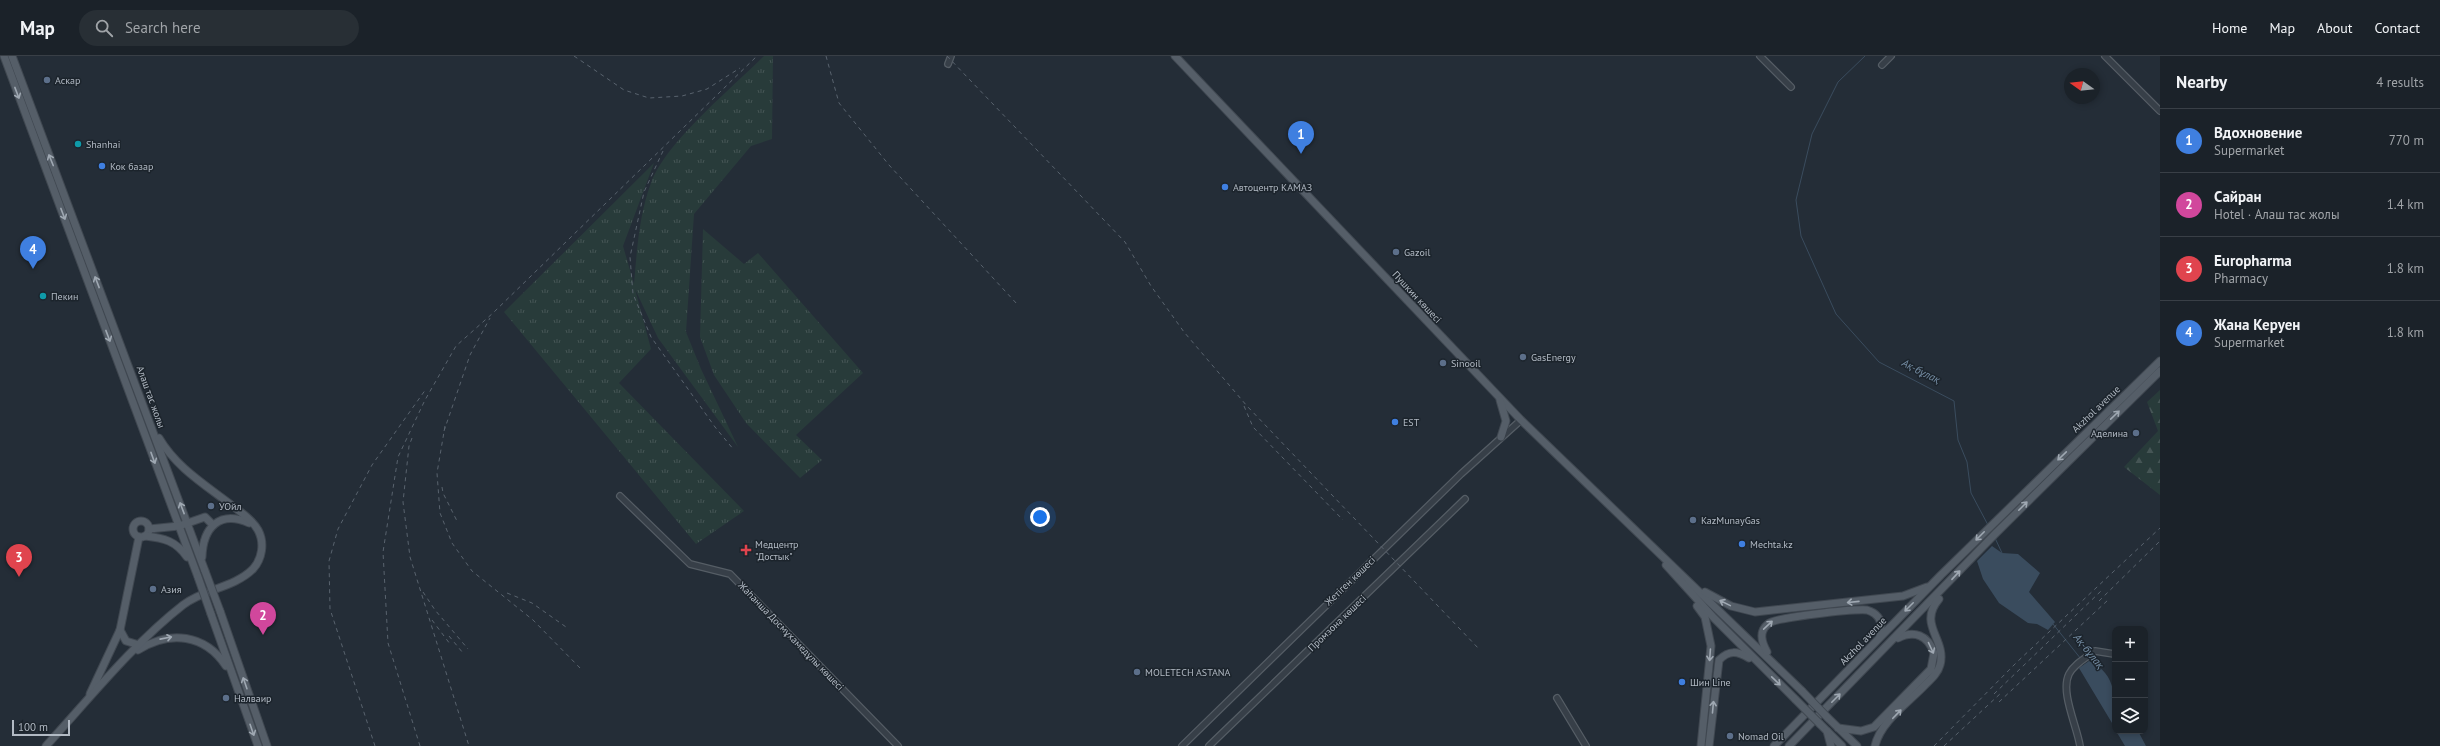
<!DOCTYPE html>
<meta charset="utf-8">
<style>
:root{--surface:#1b2229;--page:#282f35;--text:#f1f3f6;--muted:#a0a4a8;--line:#393f46;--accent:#b45309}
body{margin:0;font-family:"PT Sans",sans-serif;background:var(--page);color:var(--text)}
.controls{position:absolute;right:12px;bottom:12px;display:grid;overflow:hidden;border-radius:8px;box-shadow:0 2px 6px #0003}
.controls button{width:36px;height:36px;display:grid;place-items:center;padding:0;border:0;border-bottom:1px solid var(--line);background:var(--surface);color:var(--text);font:20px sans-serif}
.compass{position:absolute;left:2064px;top:12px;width:36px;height:36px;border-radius:50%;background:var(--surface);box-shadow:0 2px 6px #0003;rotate:285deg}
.scale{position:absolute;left:12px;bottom:10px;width:58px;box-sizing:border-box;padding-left:4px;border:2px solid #b2bac4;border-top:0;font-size:11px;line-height:14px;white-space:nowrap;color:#b2bac4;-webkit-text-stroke:3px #1c242c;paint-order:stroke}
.you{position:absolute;left:1040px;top:461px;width:14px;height:14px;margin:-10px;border:3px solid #fff;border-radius:50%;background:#1a73e8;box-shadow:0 0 0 6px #1a73e833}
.badge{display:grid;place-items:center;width:26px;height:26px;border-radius:50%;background:var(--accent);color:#fff;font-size:13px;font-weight:700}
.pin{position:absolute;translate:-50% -33px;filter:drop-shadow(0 1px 2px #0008)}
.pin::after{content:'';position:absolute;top:21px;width:14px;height:12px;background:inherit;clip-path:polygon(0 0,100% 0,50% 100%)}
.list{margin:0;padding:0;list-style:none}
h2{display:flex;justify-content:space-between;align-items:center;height:52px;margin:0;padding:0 16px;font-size:17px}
h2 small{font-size:13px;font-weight:400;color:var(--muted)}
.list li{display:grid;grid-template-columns:26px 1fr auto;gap:12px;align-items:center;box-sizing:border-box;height:64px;padding:0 16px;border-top:1px solid var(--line)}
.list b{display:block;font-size:15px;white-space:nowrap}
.list p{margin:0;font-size:13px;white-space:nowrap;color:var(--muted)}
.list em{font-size:13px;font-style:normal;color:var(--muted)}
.icon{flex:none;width:22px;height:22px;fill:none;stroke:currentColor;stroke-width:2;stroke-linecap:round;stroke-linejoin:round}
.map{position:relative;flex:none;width:2160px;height:690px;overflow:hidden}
header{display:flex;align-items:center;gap:24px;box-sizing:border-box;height:56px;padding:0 20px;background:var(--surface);border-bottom:1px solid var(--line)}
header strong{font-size:19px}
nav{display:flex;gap:22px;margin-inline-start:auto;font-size:14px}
.search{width:280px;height:36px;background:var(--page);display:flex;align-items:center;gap:10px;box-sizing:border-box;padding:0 14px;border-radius:22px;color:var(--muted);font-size:15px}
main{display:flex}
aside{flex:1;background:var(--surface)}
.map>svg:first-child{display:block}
.grass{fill:url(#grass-tufts)}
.forest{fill:url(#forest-firs)}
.water{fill:#3a4c5e}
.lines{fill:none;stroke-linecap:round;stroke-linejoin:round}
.stream{stroke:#3a4c5e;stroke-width:1}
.minor-casing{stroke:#555d65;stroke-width:8}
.major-casing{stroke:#404851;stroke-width:9}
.minor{stroke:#373f48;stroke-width:5.5}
.major{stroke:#555e68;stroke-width:7}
.rail{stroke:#59636e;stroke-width:1;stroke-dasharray:4 4;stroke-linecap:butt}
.major-bridge-casing{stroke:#404851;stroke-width:9;stroke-linecap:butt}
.major-bridge{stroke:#555e68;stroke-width:7}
.oneway{stroke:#9fa8b2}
.service-dot{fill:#5c6f8a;stroke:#1c242c;stroke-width:1.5}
.culture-dot{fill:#0f9aa8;stroke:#1c242c;stroke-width:1.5}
.shop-dot{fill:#3f7fe0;stroke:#1c242c;stroke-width:1.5}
.health-dot{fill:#e0444e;stroke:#1c242c;stroke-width:1.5}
.labels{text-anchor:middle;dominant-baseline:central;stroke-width:3;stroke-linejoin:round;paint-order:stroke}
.poi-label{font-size:10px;fill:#b2bac4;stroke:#1c242c;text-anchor:start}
.street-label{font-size:10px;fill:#b2bac4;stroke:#1c242c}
.water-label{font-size:11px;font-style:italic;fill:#758da4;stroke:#1c242c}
</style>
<header>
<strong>Map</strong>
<div class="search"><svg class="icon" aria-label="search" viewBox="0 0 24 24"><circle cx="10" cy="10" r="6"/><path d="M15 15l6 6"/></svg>Search here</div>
<nav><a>Home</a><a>Map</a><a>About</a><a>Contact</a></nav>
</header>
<main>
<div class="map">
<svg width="2160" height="690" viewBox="0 0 2160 690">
<defs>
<pattern id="grass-tufts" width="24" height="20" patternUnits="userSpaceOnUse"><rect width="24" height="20" fill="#283b3a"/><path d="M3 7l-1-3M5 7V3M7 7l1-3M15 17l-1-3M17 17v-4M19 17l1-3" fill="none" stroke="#455555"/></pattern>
<pattern id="forest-firs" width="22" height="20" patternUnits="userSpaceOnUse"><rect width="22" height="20" fill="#283b3a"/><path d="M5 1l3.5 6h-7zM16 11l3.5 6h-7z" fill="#455555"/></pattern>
</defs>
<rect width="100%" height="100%" fill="#242d37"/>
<g class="grass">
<path d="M 764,0 L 773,0 L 772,83 L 751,90 L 694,158 L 686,276 L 701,313 L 738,391 L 658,282 L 635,233 L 651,293 L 619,327 L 744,455 L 696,488 L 504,256 L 654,107 L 623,190 L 634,228 C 637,194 639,159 651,127 C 666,86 732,32 764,0 Z"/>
<polygon points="703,173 744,208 758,197 863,317 796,379 822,404 800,422 746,367 714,319 700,281"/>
</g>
<polygon class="forest" points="2160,334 2160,439 2124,411 2158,375 2147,346"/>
<g class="water">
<polygon points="1992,490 2002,497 2018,498 2040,517 2029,536 2055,566 2048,574 2037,568 2028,567 1999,547 1983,523 1977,505"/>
<path d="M 2089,605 C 2118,618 2115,645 2115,672 L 2079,612 Z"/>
<polygon points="2116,675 2138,675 2146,690 2125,690"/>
</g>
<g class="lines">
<g class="stream">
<polyline points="1865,0 1838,26 1812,78 1796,144 1801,180 1836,258 1879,306 1954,345 1958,384 1967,406 1971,437 1988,469"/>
<polyline points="1995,482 2002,497"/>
<polyline points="2053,568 2081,603"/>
</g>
<g class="minor-casing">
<g id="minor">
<polyline points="1760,0 1791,31"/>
<polyline points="2105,0 2160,55"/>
<polyline points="948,8 951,0"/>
<polyline points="1882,9 1891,0"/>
<polyline points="620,440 690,508 730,518 898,690"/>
<polyline points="1557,642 1586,690"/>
<polyline points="1182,690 1461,418 1521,364"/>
<polyline points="1209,690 1465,443"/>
<path d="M 2080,690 C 2077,670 2060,636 2069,618 C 2074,608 2086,602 2095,595 L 2114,598"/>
</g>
</g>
<g class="major-casing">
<g id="major">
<polyline points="4,0 198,521"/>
<polyline points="12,0 205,515"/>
<polyline points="1175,0 1521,364 1802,635"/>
<polyline points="1500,344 1506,365 1501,381"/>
<circle cx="141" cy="473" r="8"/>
<polyline points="149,473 179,470 205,461 213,469"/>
<path d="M 145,480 C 164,482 176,485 187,501"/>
<path d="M 202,501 C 203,471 220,454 249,467"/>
<polyline points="1666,509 1714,562 1795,643"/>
<polyline points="1705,536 1731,550 1755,556 1903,540 1927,531"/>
<polyline points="1697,550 1705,561 1711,590 1701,690"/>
<polyline points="220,555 267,690"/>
<polyline points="211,558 258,690"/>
<polyline points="120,574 126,585 139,589"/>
<path d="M 138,594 C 170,574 205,578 226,610"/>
<path d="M 1767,596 C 1762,587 1758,576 1768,568 C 1775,561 1854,553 1867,554 C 1880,558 1883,567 1880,580"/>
<polyline points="90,638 120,574 139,481"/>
<polyline points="1828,662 1857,690"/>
<polyline points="1820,668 1842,690"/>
<path d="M 1838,672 L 1861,675 L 1874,671 L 1931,613 L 1934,597 C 1928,579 1914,574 1898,582"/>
<polyline points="1827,675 1831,690"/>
<path d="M 46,690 C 89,643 133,588 183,549 C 203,533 234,532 253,513 C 262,503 265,487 258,474 C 252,463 239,455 230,448 C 204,428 176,411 159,382"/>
<path d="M 1709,690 L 1719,604 C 1729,594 1737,595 1749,602"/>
<polyline points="1774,690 1941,519 2160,305"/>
<polyline points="1789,690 1995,478 2160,315"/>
<path d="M 1875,690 C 1880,666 1909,646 1925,629 C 1931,623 1938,617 1940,609 C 1947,583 1917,569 1939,543"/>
</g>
</g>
<use href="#minor" class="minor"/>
<use href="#major" class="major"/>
<g class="rail">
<polyline points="574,0 624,34 649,42 682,40 707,33 740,12"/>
<polyline points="826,0 839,47 889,109 1017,248"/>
<polyline points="947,0 1125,186 1151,230 1184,276 1247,350 1480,594"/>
<polyline points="663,95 644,136 630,201 633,238 651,281 715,371 734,394"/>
<polyline points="1244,350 1253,371 1343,464"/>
<polyline points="445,370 437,417 440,457 452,487 472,515 533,564 582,614"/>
<polyline points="444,375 470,299 490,262"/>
<polyline points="412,382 409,390 403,446 410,501 469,690"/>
<polyline points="442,431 443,437 458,467"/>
<polyline points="423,536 435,554 468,593"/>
<polyline points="507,537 532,547 566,571"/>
<polyline points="2099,545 2160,485"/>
<polyline points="432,564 450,588"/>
<polyline points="449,580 463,597"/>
<polyline points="1994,638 2101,535"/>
<polyline points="1999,646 2108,544"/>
<polyline points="375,690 330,553 329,505 338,473 372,409 426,333"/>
<polyline points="420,690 388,587 383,496 398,401 425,344 456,290 493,257 757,0"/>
<polyline points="1934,690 2017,606 2160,472"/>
<polyline points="1944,690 2001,637"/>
</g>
<g class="major-bridge-casing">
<g id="major-bridge">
<polyline points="205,515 220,555"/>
<polyline points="198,521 211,558"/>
<polyline points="1802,635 1828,662"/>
<polyline points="1795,643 1820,668"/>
</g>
</g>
<use href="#major-bridge" class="major-bridge"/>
</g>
<defs><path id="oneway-shaft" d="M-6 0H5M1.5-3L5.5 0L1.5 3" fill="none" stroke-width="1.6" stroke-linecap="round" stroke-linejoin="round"/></defs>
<g class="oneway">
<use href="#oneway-shaft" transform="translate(17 37) rotate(69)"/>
<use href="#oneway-shaft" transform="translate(51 104) rotate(-112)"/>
<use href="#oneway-shaft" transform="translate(63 158) rotate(69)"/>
<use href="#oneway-shaft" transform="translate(97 226) rotate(-111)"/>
<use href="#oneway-shaft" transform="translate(108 280) rotate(69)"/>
<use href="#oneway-shaft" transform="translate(2115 359) rotate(-44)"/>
<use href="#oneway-shaft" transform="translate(2062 400) rotate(136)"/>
<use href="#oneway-shaft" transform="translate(153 402) rotate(70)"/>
<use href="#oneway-shaft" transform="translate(2023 450) rotate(-45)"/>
<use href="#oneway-shaft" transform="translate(182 452) rotate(-111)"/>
<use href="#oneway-shaft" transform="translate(1980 480) rotate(135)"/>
<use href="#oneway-shaft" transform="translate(1956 519) rotate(-47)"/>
<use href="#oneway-shaft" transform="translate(1853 546) rotate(174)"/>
<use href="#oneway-shaft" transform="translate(1725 547) rotate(-154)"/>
<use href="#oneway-shaft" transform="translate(1909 551) rotate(135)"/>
<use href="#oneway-shaft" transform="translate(1768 569) rotate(-43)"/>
<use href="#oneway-shaft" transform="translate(166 582) rotate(-11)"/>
<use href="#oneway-shaft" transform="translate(1931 592) rotate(65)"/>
<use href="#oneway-shaft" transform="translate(1710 599) rotate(94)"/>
<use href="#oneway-shaft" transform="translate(1776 625) rotate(44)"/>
<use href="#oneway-shaft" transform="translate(245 627) rotate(-109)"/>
<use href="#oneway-shaft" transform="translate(1836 642) rotate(-45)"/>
<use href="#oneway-shaft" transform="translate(1713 651) rotate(-85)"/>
<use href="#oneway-shaft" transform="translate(1897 658) rotate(-46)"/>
<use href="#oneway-shaft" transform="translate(252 674) rotate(71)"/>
</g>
<g class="service-dot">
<circle cx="47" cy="24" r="4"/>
<circle cx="1396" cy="196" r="4"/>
<circle cx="1523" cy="301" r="4"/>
<circle cx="1443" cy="307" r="4"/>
<circle cx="2136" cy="377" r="4"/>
<circle cx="211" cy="450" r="4"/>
<circle cx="1693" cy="464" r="4"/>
<circle cx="153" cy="533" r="4"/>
<circle cx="1137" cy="616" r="4"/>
<circle cx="226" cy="642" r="4"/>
<circle cx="1730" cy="680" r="4"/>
</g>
<g class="culture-dot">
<circle cx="78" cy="88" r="4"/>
<circle cx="43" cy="240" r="4"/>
</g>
<g class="shop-dot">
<circle cx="102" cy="110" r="4"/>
<circle cx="1225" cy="131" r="4"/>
<circle cx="1395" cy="366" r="4"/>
<circle cx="1742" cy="488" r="4"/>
<circle cx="1682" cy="626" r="4"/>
</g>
<path class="health-dot" d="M744 488h4v4h4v4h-4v4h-4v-4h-4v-4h4z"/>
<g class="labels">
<g class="poi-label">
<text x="55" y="24">Аскар</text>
<text x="86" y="88">Shanhai</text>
<text x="110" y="110">Кок базар</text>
<text x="1233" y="131">Автоцентр КАМАЗ</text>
<text x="1404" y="196">Gazoil</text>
<text x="51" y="240">Пекин</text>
<text x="1531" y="301">GasEnergy</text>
<text x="1451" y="307">Sinooil</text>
<text x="1403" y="366">EST</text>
<text x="2128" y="377" text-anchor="end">Аделина</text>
<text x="219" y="450">УОйл</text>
<text x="1701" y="464">KazMunayGas</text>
<text x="755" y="488">Медцентр<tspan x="755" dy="12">"Достык"</tspan></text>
<text x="1750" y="488">Mechta.kz</text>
<text x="161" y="533">Азия</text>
<text x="1145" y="616">MOLETECH ASTANA</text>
<text x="1690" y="626">Шин Line</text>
<text x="234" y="642">Налваир</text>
<text x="1738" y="680">Nomad Oil</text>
</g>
<g class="street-label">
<text transform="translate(1417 241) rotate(47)">Пушкин көшесі</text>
<text transform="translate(151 341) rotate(70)">Алаш тас жолы</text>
<text transform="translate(2096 353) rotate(-44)">Akzhol avenue</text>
<text transform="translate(1350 525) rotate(-44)">Жетіген көшесі</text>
<text transform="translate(1337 567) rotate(-44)">Промзона көшесі</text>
<text transform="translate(791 580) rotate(46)">Жаһанша Досмұхамедұлы көшесі</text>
<text transform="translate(1863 585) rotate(-46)">Akzhol avenue</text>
</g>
<g class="water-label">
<text transform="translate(1921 315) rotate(27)">Ақ-бұлақ</text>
<text transform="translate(2089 595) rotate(51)">Ақ-бұлақ</text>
</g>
</g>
</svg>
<div class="controls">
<button>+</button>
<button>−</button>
<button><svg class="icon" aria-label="layers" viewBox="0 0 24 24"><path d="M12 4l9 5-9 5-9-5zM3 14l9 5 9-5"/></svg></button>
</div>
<svg class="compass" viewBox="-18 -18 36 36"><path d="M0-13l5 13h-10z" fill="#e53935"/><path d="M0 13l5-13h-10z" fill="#a0a4a8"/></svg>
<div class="scale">100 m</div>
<div class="you"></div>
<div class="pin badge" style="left:1301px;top:98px;background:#3f7fe0">1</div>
<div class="pin badge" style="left:263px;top:579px;background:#d1479c">2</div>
<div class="pin badge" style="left:19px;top:521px;background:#e0444e">3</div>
<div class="pin badge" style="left:33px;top:213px;background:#3f7fe0">4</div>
</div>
<aside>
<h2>Nearby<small>4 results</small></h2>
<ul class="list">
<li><span class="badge" style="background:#3f7fe0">1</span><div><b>Вдохновение</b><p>Supermarket</p></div><em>770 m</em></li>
<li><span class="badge" style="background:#d1479c">2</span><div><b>Сайран</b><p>Hotel · Алаш тас жолы</p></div><em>1.4 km</em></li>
<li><span class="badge" style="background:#e0444e">3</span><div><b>Europharma</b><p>Pharmacy</p></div><em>1.8 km</em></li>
<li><span class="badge" style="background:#3f7fe0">4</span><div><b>Жана Керуен</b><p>Supermarket</p></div><em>1.8 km</em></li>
</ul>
</aside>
</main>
